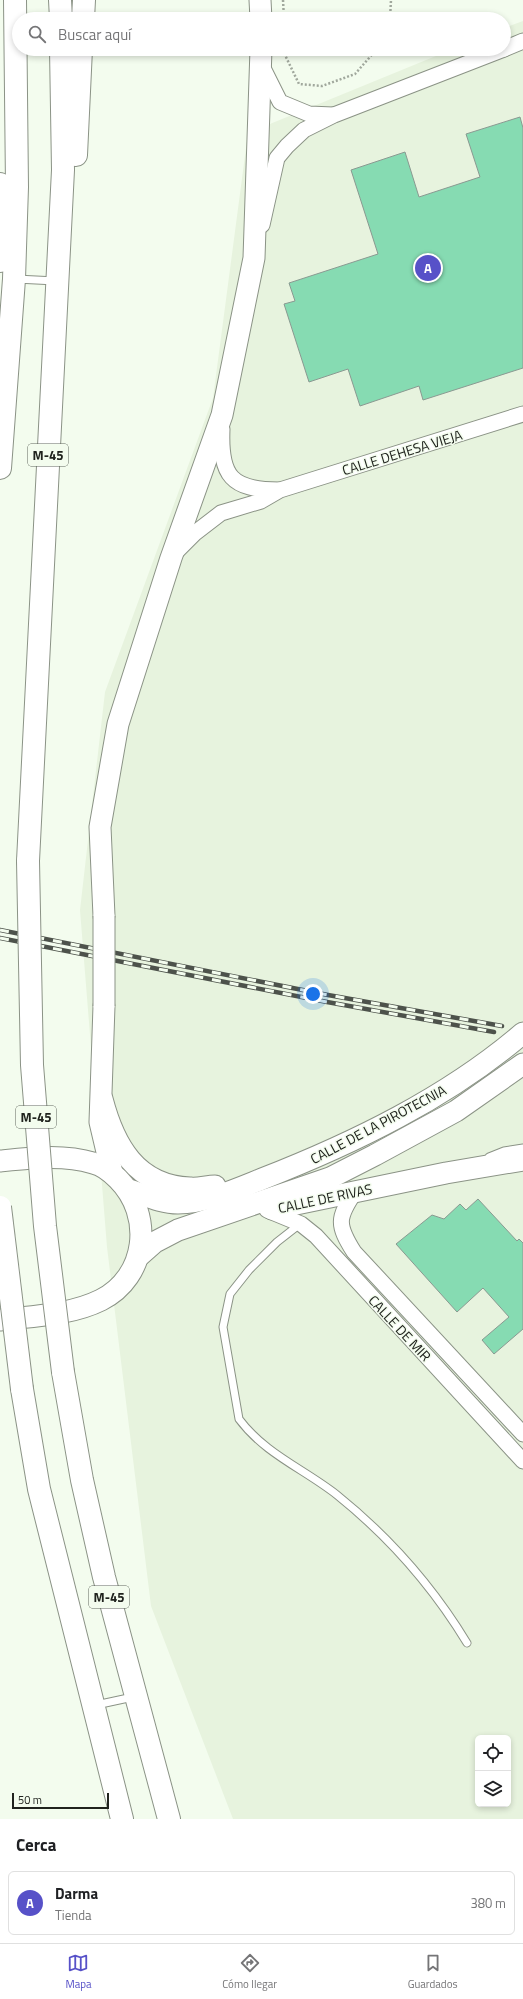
<!DOCTYPE html>
<html lang="es">
<meta charset="utf-8">
<style>
:root{--surface:#fff;--page:#f6f6f6;--text:#202124;--muted:#757577;--line:#e0e0e0;--accent:#5751c8}
body{margin:0;font-family:"Titillium Web",sans-serif;background:var(--page);color:var(--text)}
.controls{position:absolute;right:12px;bottom:12px;display:grid;overflow:hidden;border-radius:6px;box-shadow:0 2px 6px #0003}
.controls button{width:36px;height:36px;display:grid;place-items:center;padding:0;border:0;border-bottom:1px solid var(--line);background:var(--surface);color:var(--text);font:20px sans-serif}
.scale{position:absolute;left:12px;bottom:10px;width:97px;box-sizing:border-box;padding-left:4px;border:2px solid #20231e;border-top:0;font-size:11px;line-height:14px;white-space:nowrap;color:#20231e;-webkit-text-stroke:3px #f3fcee;paint-order:stroke}
.you{position:absolute;left:313px;top:994px;width:14px;height:14px;margin:-10px;border:3px solid #fff;border-radius:50%;background:#1a73e8;box-shadow:0 0 0 6px #1a73e833}
.badge{display:grid;place-items:center;width:26px;height:26px;border-radius:50%;background:var(--accent);color:#fff;font-size:13px;font-weight:700}
.pin{position:absolute;translate:-50% -50%;border:2px solid #fff;box-shadow:0 1px 4px #0006}
.list{margin:0;padding:0;list-style:none}
h2{display:flex;justify-content:space-between;align-items:center;height:52px;margin:0;padding:0 16px;font-size:17px}
h2 small{font-size:13px;font-weight:400;color:var(--muted)}
.list li{display:grid;grid-template-columns:26px 1fr auto;gap:12px;align-items:center;box-sizing:border-box;height:64px;margin:0 8px 8px;padding:0 8px;border:1px solid var(--line);border-radius:6px}
.list b{display:block;font-size:15px;white-space:nowrap}
.list p{margin:0;font-size:13px;white-space:nowrap;color:var(--muted)}
.list em{font-size:13px;font-style:normal;color:var(--muted)}
.icon{flex:none;width:22px;height:22px;fill:none;stroke:currentColor;stroke-width:2;stroke-linecap:round;stroke-linejoin:round}
.map{position:relative;flex:none;width:523px;height:1819px;overflow:hidden}
.search{position:absolute;background:var(--surface);box-shadow:0 2px 6px #0003;left:12px;right:12px;top:12px;height:44px;display:flex;align-items:center;gap:10px;box-sizing:border-box;padding:0 14px;border-radius:22px;color:var(--muted);font-size:15px}
.sheet{height:124px;background:var(--surface)}
nav{display:flex;justify-content:space-around;align-items:center;box-sizing:border-box;height:56px;border-top:1px solid var(--line);background:var(--surface);font-size:11px;color:var(--muted)}
nav a{display:grid;justify-items:center;gap:2px}
nav .on{color:var(--accent)}
.map>svg:first-child{display:block}
.built{fill:#e7f3de;fill-rule:evenodd}
.building{fill:#86dbb2;stroke:#8a9991}
.lines{fill:none;stroke-linecap:round;stroke-linejoin:round}
.lane-casing{stroke:#8b9386;stroke-width:9}
.street-casing{stroke:#8b9386;stroke-width:17}
.secondary-casing{stroke:#8b9386;stroke-width:23}
.highway-casing{stroke:#8b9386;stroke-width:24}
.path{stroke:#a1a89d;stroke-width:2.5;stroke-dasharray:2 2;stroke-linecap:butt}
.lane{stroke:#fff;stroke-width:7}
.street{stroke:#fff;stroke-width:15}
.secondary{stroke:#fff;stroke-width:21}
.highway{stroke:#fff;stroke-width:22}
.rail-casing{stroke:#4d524b;stroke-width:4.5}
.rail{stroke:#f3fcee;stroke-width:3;stroke-dasharray:9;stroke-linecap:butt}
.secondary-bridge-casing{stroke:#8b9386;stroke-width:23;stroke-linecap:butt}
.highway-bridge-casing{stroke:#8b9386;stroke-width:24;stroke-linecap:butt}
.secondary-bridge{stroke:#fff;stroke-width:21}
.highway-bridge{stroke:#fff;stroke-width:22}
.labels{text-anchor:middle;dominant-baseline:central;stroke-width:3;stroke-linejoin:round;paint-order:stroke}
.shield{fill:#f3fcee;stroke:#5f645c;stroke-width:1}
.shield-label{font-size:13px;font-weight:bold;fill:#20231e}
.street-label{font-size:14px;fill:#20231e;stroke:#f3fcee}
</style>
<div class="map">
<svg width="523" height="1819" viewBox="0 0 523 1819">
<rect width="100%" height="100%" fill="#f3fcee"/>
<path class="built" d="M 523,21 L 523,1819 L 233,1819 L 151,1606 L 107,1247 L 80,910 L 105,692 L 213,398 L 248,133 L 453,49 L 504,49 L 504,28 ZM 478,1738 L 508,1738 L 508,1804 L 478,1804 Z"/>
<g class="building">
<polygon points="520,117 523,128 523,368 423,400 419,386 360,406 348,369 309,382 284,304 295,301 289,283 378,254 351,170 405,152 419,197 480,177 466,134"/>
<polygon points="478,1199 517,1241 519,1239 523,1243 523,1329 494,1354 482,1340 509,1317 483,1288 457,1312 396,1244 432,1215 444,1219 460,1204 466,1210"/>
</g>
<g class="lines">
<g class="lane-casing">
<g id="lane">
<polyline points="16,279 56,281"/>
<polyline points="489,1157 504,1151 523,1148"/>
<path d="M 300,1224 L 277,1242 L 249,1270 L 230,1294 L 223,1327 L 239,1419 C 265,1454 304,1469 337,1495 C 388,1536 433,1587 467,1643"/>
<polyline points="96,1705 133,1697"/>
</g>
</g>
<g class="street-casing">
<g id="street">
<polyline points="504,49 523,41"/>
<polyline points="262,66 280,102 309,114 333,115"/>
<polyline points="262,225 277,158 287,146 304,130 334,115 504,49"/>
<path d="M 222,429 C 220,476 231,490 279,490"/>
<polyline points="174,554 195,533 221,513 261,501 280,490 523,414"/>
<path d="M 355,1192 C 337,1218 337,1225 354,1252 L 523,1434"/>
<polyline points="267,1210 301,1224 316,1236 523,1461"/>
</g>
</g>
<g class="secondary-casing">
<g id="secondary">
<polyline points="260,0 261,19"/>
<polyline points="104,916 100,827 118,724 171,558 222,415 254,258 261,49"/>
<polyline points="104,1006 100,1122 112,1173"/>
<path d="M 102,1099 C 114,1145 136,1186 190,1188 C 198,1189 207,1186 215,1186"/>
<path d="M 0,1161 C 30,1158 64,1154 93,1163 C 102,1165 112,1173 118,1179 C 154,1215 147,1277 101,1300 C 71,1315 33,1316 0,1320"/>
<path d="M 129,1190 C 145,1195 161,1203 178,1203 C 206,1203 237,1189 262,1179 C 354,1143 447,1098 523,1033"/>
<polyline points="272,1209 446,1173 523,1160"/>
<polyline points="138,1257 155,1242 178,1230 330,1178 375,1155 456,1111 523,1064"/>
</g>
</g>
<g class="highway-casing">
<g id="highway">
<polyline points="60,0 61,19"/>
<polyline points="83,19 84,0"/>
<polyline points="76,155 81,49"/>
<polyline points="0,184 0,261"/>
<polyline points="0,468 14,279 17,187 15,0"/>
<polyline points="28,861 63,170 61,49"/>
<polyline points="63,1372 82,1480 104,1577 169,1819"/>
<polyline points="22,1389 39,1489 122,1819"/>
</g>
</g>
<g class="path">
<polyline points="283,0 284,19"/>
<polyline points="390,19 391,0"/>
<polyline points="285,49 285,55 299,84 322,86 355,74 377,49"/>
</g>
<use href="#lane" class="lane"/>
<use href="#street" class="street"/>
<use href="#secondary" class="secondary"/>
<use href="#highway" class="highway"/>
<g class="rail-casing">
<g id="rail">
<polyline points="0,930 328,995 502,1026"/>
<polyline points="0,938 327,1002 494,1032"/>
</g>
</g>
<use href="#rail" class="rail"/>
<g class="secondary-bridge-casing">
<polyline id="secondary-bridge" points="104,1006 104,916"/>
</g>
<g class="highway-bridge-casing">
<g id="highway-bridge">
<polyline points="28,861 32,1065 45,1226 63,1372"/>
<polyline points="0,1207 22,1389"/>
</g>
</g>
<use href="#secondary-bridge" class="secondary-bridge"/>
<use href="#highway-bridge" class="highway-bridge"/>
</g>
<g class="labels">
<g class="shield">
<rect x="28" y="444" width="40" height="22" rx="3"/>
<rect x="16" y="1106" width="40" height="22" rx="3"/>
<rect x="89" y="1586" width="40" height="22" rx="3"/>
</g>
<g class="shield-label">
<text x="48" y="455">M-45</text>
<text x="36" y="1117">M-45</text>
<text x="109" y="1597">M-45</text>
</g>
<g class="street-label">
<text transform="translate(402 452) rotate(-17)">CALLE DEHESA VIEJA</text>
<text transform="translate(378 1124) rotate(-28)">CALLE DE LA PIROTECNIA</text>
<text transform="translate(325 1198) rotate(-12)">CALLE DE RIVAS</text>
<text transform="translate(400 1328) rotate(47)">CALLE DE MIR</text>
</g>
</g>
</svg>
<div class="controls">
<button><svg class="icon" aria-label="locate" viewBox="0 0 24 24"><circle cx="12" cy="12" r="6"/><path d="M12 2v4M12 18v4M2 12h4M18 12h4"/></svg></button>
<button><svg class="icon" aria-label="layers" viewBox="0 0 24 24"><path d="M12 4l9 5-9 5-9-5zM3 14l9 5 9-5"/></svg></button>
</div>
<div class="scale">50 m</div>
<div class="you"></div>
<div class="pin badge" style="left:428px;top:268px">A</div>
<div class="search"><svg class="icon" aria-label="search" viewBox="0 0 24 24"><circle cx="10" cy="10" r="6"/><path d="M15 15l6 6"/></svg>Buscar aquí</div>
</div>
<section class="sheet">
<h2>Cerca<small></small></h2>
<ul class="list">
<li><span class="badge">A</span><div><b>Darma</b><p>Tienda</p></div><em>380 m</em></li>
</ul>
</section>
<nav>
<a class="on"><svg class="icon" aria-label="map" viewBox="0 0 24 24"><path d="M3 6l6-2 6 2 6-2v14l-6 2-6-2-6 2zM9 4v14M15 6v14"/></svg>Mapa</a>
<a><svg class="icon" aria-label="directions" viewBox="0 0 24 24"><path d="M12 3l9 9-9 9-9-9zM9 14v-3h6M13 9l2 2-2 2"/></svg>Cómo llegar</a>
<a><svg class="icon" aria-label="saved" viewBox="0 0 24 24"><path d="M7 4h10v16l-5-4-5 4z"/></svg>Guardados</a>
</nav>
